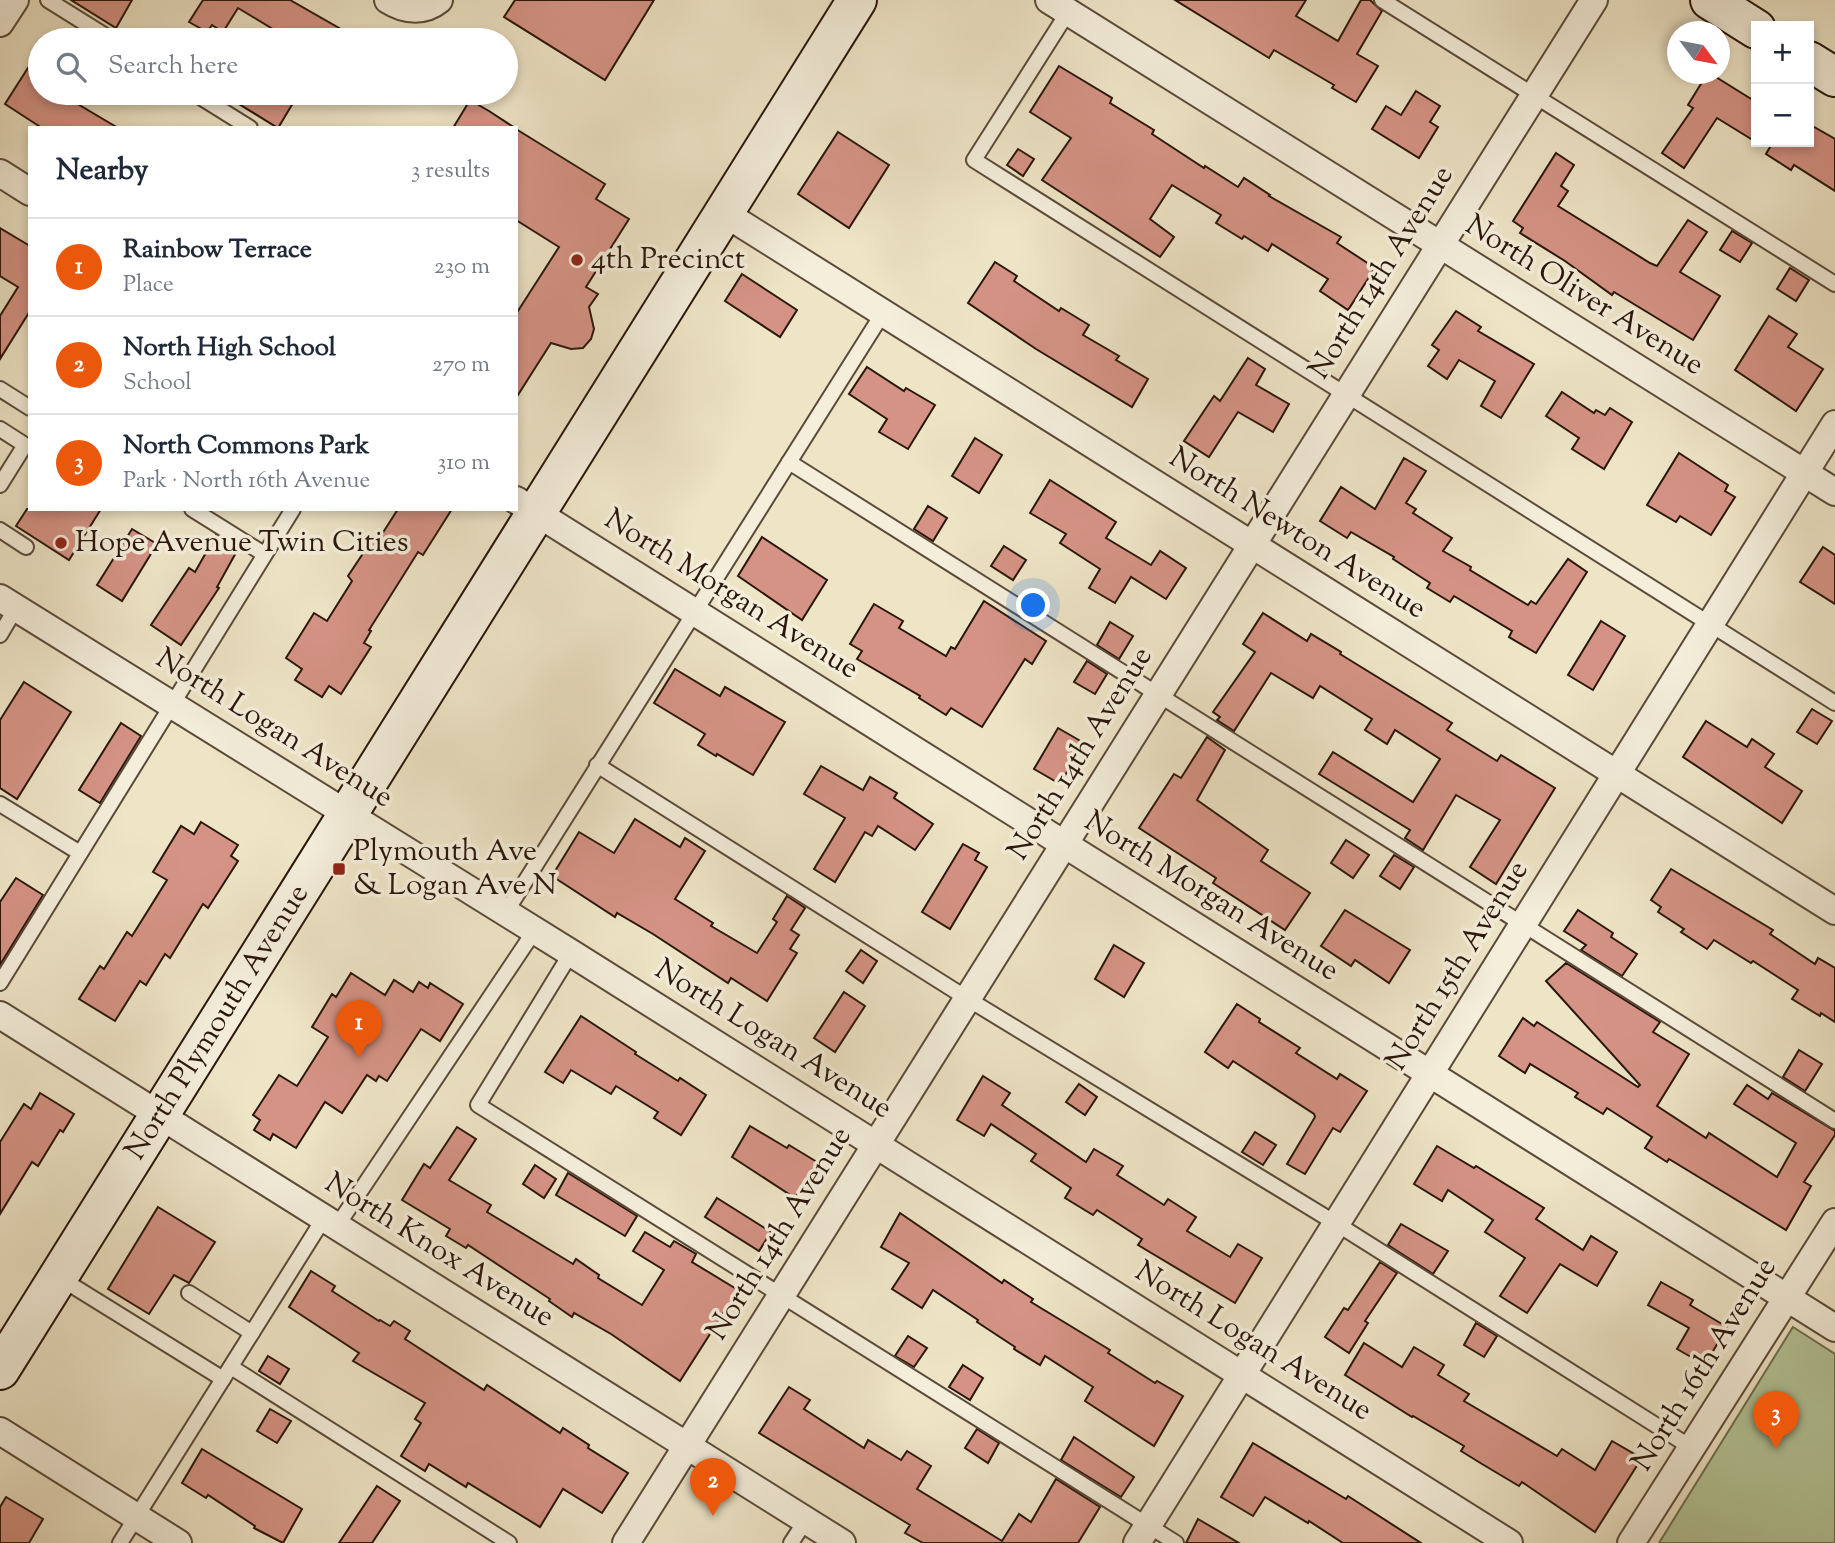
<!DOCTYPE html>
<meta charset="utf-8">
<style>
:root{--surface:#fff;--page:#f6f6f7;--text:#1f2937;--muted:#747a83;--line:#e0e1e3;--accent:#ea580c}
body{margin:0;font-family:"Sorts Mill Goudy",serif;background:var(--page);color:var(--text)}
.controls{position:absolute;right:21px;top:21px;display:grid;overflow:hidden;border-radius:0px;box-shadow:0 4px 10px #0003}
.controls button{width:63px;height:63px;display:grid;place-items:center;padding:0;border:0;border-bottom:2px solid var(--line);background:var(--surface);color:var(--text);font:35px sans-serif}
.compass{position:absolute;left:1667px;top:21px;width:63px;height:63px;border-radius:50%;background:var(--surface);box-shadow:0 4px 10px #0003;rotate:122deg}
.you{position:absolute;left:1034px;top:606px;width:24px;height:24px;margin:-18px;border:5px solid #fff;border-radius:50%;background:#1a73e8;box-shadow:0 0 0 10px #1a73e833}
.badge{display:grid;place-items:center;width:46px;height:46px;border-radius:50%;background:var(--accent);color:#fff;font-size:23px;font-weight:700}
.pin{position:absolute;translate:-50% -58px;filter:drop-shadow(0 2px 4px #0008)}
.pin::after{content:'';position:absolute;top:37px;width:24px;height:21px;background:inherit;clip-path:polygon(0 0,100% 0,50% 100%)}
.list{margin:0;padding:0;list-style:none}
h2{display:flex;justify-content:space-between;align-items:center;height:91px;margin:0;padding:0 28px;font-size:30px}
h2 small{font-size:23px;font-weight:400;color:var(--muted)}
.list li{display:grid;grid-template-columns:46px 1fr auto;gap:21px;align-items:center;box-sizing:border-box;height:98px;padding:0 28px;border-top:2px solid var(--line)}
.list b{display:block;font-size:26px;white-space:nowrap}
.list p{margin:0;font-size:23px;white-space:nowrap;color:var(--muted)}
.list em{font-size:23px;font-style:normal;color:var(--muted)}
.icon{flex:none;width:38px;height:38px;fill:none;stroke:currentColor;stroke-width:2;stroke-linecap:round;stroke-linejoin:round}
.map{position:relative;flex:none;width:1835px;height:1543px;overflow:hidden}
.search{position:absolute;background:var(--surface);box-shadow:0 4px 10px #0003;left:28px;top:28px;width:490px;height:77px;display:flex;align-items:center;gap:18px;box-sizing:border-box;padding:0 24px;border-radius:38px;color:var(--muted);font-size:26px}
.panel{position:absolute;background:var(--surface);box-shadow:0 4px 10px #0003;left:28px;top:126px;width:490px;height:385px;border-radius:0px}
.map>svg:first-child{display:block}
.green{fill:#b4c699;stroke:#6f6e52;stroke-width:2}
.building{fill:#d59385;stroke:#2a160a;stroke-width:2}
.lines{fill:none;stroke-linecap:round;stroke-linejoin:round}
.service-casing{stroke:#5b4a39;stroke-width:18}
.minor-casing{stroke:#5b4a39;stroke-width:30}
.secondary-casing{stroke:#2a160a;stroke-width:42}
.service{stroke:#f4eedb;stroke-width:14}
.minor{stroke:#f4eedb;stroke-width:26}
.secondary{stroke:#f4eedb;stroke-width:38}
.poi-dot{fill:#8f2418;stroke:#f4eedb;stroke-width:2.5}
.labels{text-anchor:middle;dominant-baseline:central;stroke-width:7;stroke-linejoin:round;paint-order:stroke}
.poi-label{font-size:30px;fill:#2a160a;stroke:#f4eedb;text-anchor:start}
.street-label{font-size:30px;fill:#2a160a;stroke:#f4eedb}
</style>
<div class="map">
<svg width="1835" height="1543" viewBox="0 0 1835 1543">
<rect width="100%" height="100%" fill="#eee5c7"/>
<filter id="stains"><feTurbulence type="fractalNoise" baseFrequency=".00286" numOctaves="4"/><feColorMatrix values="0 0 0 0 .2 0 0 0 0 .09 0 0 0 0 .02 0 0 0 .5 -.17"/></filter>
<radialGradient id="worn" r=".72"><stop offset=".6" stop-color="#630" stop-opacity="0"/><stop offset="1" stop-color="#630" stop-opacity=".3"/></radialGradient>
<polygon class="green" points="1793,1327 1835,1354 1835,1543 1659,1543"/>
<g class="building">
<polygon points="71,0 132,0 116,28"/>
<polygon points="203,0 290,0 360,40 291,40 238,8 223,32 212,25 207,32 189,22"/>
<polygon points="515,0 654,0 605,80 504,17"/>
<polygon points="1175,0 1306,0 1296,16 1338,41 1361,0 1370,0 1382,11 1357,54 1378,66 1356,102 1332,88 1334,85 1274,50 1269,58"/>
<polygon points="40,49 40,93 59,93 118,128 42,128 5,104"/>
<polygon points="1059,66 1112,98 1110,103 1154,130 1152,134 1204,168 1205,166 1238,187 1244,178 1270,195 1269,196 1341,237 1337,243 1375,268 1348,310 1320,291 1328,279 1272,244 1268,251 1244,236 1242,239 1216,223 1221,215 1172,185 1150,219 1174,237 1160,257 1042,180 1071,138 1030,112"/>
<polygon points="1707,74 1711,74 1756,102 1756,142 1717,118 1684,168 1662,153 1693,108 1688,105"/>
<polygon points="1416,91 1440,106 1430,122 1438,127 1419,158 1372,129 1386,106 1401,115"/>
<polygon points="221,93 299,93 278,128"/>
<polygon points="470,100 489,111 515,128 453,128"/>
<polygon points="1809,124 1835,139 1835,191 1794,165 1791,170 1766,154 1773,142 1809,142"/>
<polygon points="516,129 605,184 596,199 629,219 586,287 598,294 589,307 594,329 591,339 583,348 571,349 551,343 516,398 516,314 559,247 516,220"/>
<polygon points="838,132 889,165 849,228 798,194"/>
<polygon points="1018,149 1034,159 1023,176 1007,165"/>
<polygon points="1556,153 1574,165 1561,186 1568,191 1558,206 1650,263 1657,266 1688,220 1707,232 1680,272 1720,296 1693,340 1614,292 1612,295 1565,261 1520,233 1523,228 1513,221"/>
<polygon points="0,228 30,246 30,311 0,359 0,316 18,287 0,276"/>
<polygon points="1732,231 1752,243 1740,262 1720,250"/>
<polygon points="995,262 1017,276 1014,281 1059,311 1061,308 1089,325 1083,335 1119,356 1116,360 1148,379 1132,407 1036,349 968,303"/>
<polygon points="1790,268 1809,280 1796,301 1777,289"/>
<polygon points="742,274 797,310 780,337 725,301"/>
<polygon points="1456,311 1481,327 1478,331 1534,364 1501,418 1481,406 1495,381 1459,360 1447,379 1428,366 1439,350 1432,345"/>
<polygon points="1769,316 1797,334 1788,347 1823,369 1796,411 1735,370"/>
<polygon points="1248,358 1265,369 1256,385 1289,404 1273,432 1238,412 1209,457 1184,441 1214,396 1220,401"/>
<polygon points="867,367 904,391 906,388 935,405 908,449 879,432 887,419 849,394"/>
<polygon points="1562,392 1594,413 1596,410 1605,415 1610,408 1632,422 1604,469 1572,449 1579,438 1546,416"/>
<polygon points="975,438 1002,455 979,493 952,476"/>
<polygon points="1679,453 1728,485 1725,491 1735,497 1711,535 1680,516 1676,522 1647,505"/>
<polygon points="1404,458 1426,471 1406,503 1416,509 1413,513 1452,538 1443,551 1471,567 1470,570 1528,605 1531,601 1536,604 1568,559 1587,572 1536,653 1509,637 1512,631 1454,596 1450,602 1427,588 1430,583 1393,559 1394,557 1351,532 1347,538 1320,521 1341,487 1375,509"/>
<polygon points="1050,480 1116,522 1106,538 1151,565 1160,551 1186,568 1166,599 1131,577 1115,603 1089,588 1100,569 1060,543 1066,534 1030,513"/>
<polygon points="928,506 947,518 933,541 914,529"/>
<polygon points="27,509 101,509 69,560 16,526"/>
<polygon points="398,509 452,509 423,555 418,552 369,630 371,631 364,643 371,647 341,694 329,686 322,697 295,680 302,669 286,658 314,613 327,621 352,581 348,576 372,540 377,542"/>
<polygon points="132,529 157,544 122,601 97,585"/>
<polygon points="216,535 238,549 217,587 219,588 181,645 151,625 189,568 195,572"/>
<polygon points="762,537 827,580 802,620 738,576"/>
<polygon points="1004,546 1026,560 1013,580 991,566"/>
<polygon points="1823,547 1835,555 1835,604 1800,582"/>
<polygon points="984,601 1046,641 1032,664 1025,659 982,727 951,708 946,715 919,698 920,696 857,659 862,651 850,644 874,604 903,621 899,628 946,656 951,647 955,649"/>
<polygon points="1263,613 1307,641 1311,634 1341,652 1340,654 1452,723 1447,730 1497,761 1501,755 1555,788 1496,884 1470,867 1500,820 1456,795 1423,850 1405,838 1410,830 1319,774 1333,752 1413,802 1440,759 1395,730 1387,744 1365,730 1372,719 1320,686 1313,698 1271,673 1234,731 1217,720 1220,717 1213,712 1255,652 1243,644"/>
<polygon points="1601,621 1625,636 1593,690 1568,675"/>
<polygon points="1110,622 1133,636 1119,659 1097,645"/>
<polygon points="1087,661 1107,674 1095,694 1074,682"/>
<polygon points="675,669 720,696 725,687 785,722 753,775 717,754 716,756 698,745 705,734 654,703"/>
<polygon points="24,682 71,712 17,799 0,788 0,720"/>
<polygon points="1812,709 1832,721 1817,744 1797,732"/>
<polygon points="1706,721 1747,747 1752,739 1774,754 1765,767 1802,791 1782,823 1683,757"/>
<polygon points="121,723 141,736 100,803 79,790"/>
<polygon points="1058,728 1084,743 1060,784 1034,769"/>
<polygon points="1207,737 1225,750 1197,800 1268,850 1261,861 1310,893 1285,930 1213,883 1216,878 1139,828 1174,774 1181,778"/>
<polygon points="821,766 863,790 870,777 897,793 894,798 933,824 915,850 878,826 872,836 865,832 835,882 814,869 845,818 804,794"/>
<polygon points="635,819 680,847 685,838 705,851 675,899 713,923 711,926 757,953 777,922 773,919 787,896 805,908 791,930 799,935 790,949 797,953 767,1001 731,978 728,983 653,934 617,913 615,917 552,876 579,832 614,853"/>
<polygon points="201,822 238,845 231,856 238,861 208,908 203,904 170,958 165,954 146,985 140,981 115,1021 79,999 100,966 104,969 127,932 132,936 167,880 153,872 181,826 194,834"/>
<polygon points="1346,840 1369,855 1353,878 1331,863"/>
<polygon points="963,844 979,853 975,860 987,867 950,929 922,912"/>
<polygon points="1394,855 1414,867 1400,889 1380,876"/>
<polygon points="1671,869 1773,930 1770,934 1815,964 1818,958 1835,968 1835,1022 1821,1013 1820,1016 1792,999 1798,990 1753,961 1751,963 1714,940 1707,949 1681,932 1684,929 1658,912 1661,907 1651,900"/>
<polygon points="16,878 43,895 0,965 0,902"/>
<polygon points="1345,910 1410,950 1389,983 1355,960 1351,966 1321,946"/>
<polygon points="1578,910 1613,933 1611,937 1637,954 1622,976 1581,950 1586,945 1564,931"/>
<polygon points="1114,945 1144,963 1124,997 1095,979"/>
<polygon points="861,950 877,961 863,983 846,971"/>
<polygon points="1566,963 1660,1022 1653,1032 1689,1054 1657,1106 1706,1138 1709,1133 1777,1177 1796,1143 1734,1104 1747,1085 1768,1099 1772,1093 1835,1131 1835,1135 1804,1182 1811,1186 1786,1230 1669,1159 1667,1162 1645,1148 1652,1137 1607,1108 1603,1114 1575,1097 1578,1093 1530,1064 1525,1073 1499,1056 1523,1018 1534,1026 1537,1022 1638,1087 1640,1085 1546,981"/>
<polygon points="351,973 385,995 394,980 413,992 419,982 428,988 430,983 463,1004 440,1041 421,1029 387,1081 379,1076 376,1081 367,1075 342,1113 325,1102 296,1148 273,1134 270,1140 254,1130 260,1120 253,1115 279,1075 297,1086 328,1037 312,1027 332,994 336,997"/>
<polygon points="844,992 865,1006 835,1052 814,1038"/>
<polygon points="1237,1004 1260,1019 1259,1022 1300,1048 1296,1053 1337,1079 1340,1074 1367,1091 1340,1132 1333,1128 1305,1174 1287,1164 1315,1117 1314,1114 1233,1061 1228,1068 1205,1052"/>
<polygon points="581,1016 636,1052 635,1054 678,1081 680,1078 706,1095 681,1135 654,1118 658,1112 616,1086 611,1094 571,1070 563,1083 545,1072"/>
<polygon points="1799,1050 1822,1064 1805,1091 1783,1077"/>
<polygon points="983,1076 1010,1093 1002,1105 1086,1162 1094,1149 1123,1166 1117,1175 1164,1205 1168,1199 1196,1217 1187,1231 1230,1257 1238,1244 1262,1258 1235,1303 1138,1245 1142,1239 1097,1210 1093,1215 1065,1198 1071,1188 1031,1161 1036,1154 991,1124 984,1136 957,1120"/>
<polygon points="1079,1084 1097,1097 1085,1115 1066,1102"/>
<polygon points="40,1093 74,1114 63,1132 60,1130 38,1166 32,1162 0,1214 0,1142 24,1104 31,1109"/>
<polygon points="750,1126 787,1148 789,1145 817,1162 795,1198 732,1157"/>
<polygon points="457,1127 476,1139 449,1180 491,1205 487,1212 573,1264 576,1259 599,1275 598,1278 642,1305 664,1270 633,1251 645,1232 670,1247 674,1241 696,1254 692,1262 738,1290 680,1381 611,1334 574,1313 572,1317 549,1301 550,1299 468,1245 466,1248 446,1236 450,1229 402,1200 424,1164 430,1168"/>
<polygon points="1255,1132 1276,1145 1263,1165 1242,1152"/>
<polygon points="1437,1146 1474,1168 1476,1166 1544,1208 1536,1219 1583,1250 1591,1236 1617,1252 1597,1286 1560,1264 1527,1313 1500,1296 1525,1258 1485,1232 1493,1220 1448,1190 1442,1201 1414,1184"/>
<polygon points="535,1165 556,1179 544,1198 523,1184"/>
<polygon points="568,1173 637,1216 625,1236 556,1195"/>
<polygon points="717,1198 771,1232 759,1251 705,1217"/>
<polygon points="158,1207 215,1242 189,1283 174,1275 149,1314 108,1289"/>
<polygon points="900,1213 1002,1283 1004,1280 1033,1299 1031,1302 1110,1350 1108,1353 1155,1383 1157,1381 1183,1396 1154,1446 1085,1401 1093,1387 1045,1356 1040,1365 1014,1349 1015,1347 977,1322 978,1320 933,1290 922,1308 892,1289 909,1263 881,1247"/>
<polygon points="1401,1224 1448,1251 1433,1274 1388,1245"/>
<polygon points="1380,1262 1397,1273 1365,1321 1368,1323 1349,1353 1325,1337 1344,1308 1348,1310"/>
<polygon points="311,1271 335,1286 332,1291 379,1321 380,1320 390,1326 394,1321 410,1331 405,1339 484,1390 487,1385 560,1433 563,1428 589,1445 588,1448 628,1473 602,1513 563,1489 540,1527 468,1483 466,1487 429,1464 425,1471 401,1456 421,1423 415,1419 425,1403 353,1361 359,1353 289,1307"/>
<polygon points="1661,1282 1693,1300 1690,1305 1727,1327 1705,1365 1677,1349 1689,1328 1648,1305"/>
<polygon points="1476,1323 1497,1336 1484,1357 1464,1345"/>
<polygon points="908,1336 927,1348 914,1367 895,1356"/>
<polygon points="1364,1343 1402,1367 1414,1347 1444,1365 1438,1375 1469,1394 1464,1401 1557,1456 1562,1449 1595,1470 1612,1441 1636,1455 1633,1461 1638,1464 1595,1532 1522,1482 1519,1486 1482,1464 1461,1451 1464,1446 1413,1416 1412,1417 1345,1375"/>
<polygon points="268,1356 289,1369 280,1384 259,1371"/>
<polygon points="963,1365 983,1378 970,1400 949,1387"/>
<polygon points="789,1387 810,1400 804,1409 864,1448 868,1440 901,1460 907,1451 931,1466 917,1489 1002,1541 1019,1514 1031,1522 1056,1479 1100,1507 1078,1543 923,1543 905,1533 910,1525 759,1433"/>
<polygon points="270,1409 291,1421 277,1443 257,1431"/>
<polygon points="977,1429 999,1443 988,1463 965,1448"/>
<polygon points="1074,1437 1134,1477 1121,1497 1061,1460"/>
<polygon points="1253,1443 1346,1499 1348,1496 1421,1543 1343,1543 1309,1521 1308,1523 1265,1497 1253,1516 1221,1497"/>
<polygon points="202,1449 302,1509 283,1543 254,1528 255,1526 208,1495 206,1498 182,1483"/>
<polygon points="377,1486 400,1501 372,1543 339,1543"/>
<polygon points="6,1497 43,1519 29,1543 0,1543 0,1507"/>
<polygon points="1198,1519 1239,1543 1186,1543"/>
</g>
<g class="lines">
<g class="service-casing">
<g id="service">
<polyline points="48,0 112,40"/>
<polyline points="1382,0 1835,284"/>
<polyline points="1068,12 974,160 1835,703"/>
<polyline points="194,93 250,128"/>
<polyline points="0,389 30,408"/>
<polyline points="0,429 25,445 0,485"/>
<polyline points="789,462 1835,1121"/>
<polyline points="192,509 264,554"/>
<polyline points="0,530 26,547"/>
<polyline points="0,635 16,608"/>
<polyline points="597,765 968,999 1337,1224 1692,1448"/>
<polyline points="0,804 80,853"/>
<polyline points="506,912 883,313"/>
<polyline points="571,953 478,1105 1176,1543"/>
<polyline points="0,983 293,509"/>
<polyline points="337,1226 535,930"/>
<polyline points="60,1278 223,1379"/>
<polyline points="189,1293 252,1333"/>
<polyline points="231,1367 509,1543"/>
<polyline points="120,1543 324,1218"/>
<polyline points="791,1543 806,1520"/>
</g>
</g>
<g class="minor-casing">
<g id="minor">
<path d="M 388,0 C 404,10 423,13 439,0"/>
<polyline points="1049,0 1835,492"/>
<polyline points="0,23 15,0"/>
<polyline points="0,173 30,192"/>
<polyline points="724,213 1835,911"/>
<polyline points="516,500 1835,1328"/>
<polyline points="0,598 571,953 1509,1543"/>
<polyline points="0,1015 842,1543"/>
<polyline points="0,1431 178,1543"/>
<polyline points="626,1543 1594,0"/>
<polyline points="1137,1543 1835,424"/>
<polyline points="1631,1543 1835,1222"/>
</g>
</g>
<g class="secondary-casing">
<g id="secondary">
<polyline points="1710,0 1756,29"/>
<polyline points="1809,61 1835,77"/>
<path id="s1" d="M 0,1370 L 857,0"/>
</g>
</g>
<use href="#service" class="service"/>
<use href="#minor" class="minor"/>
<use href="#secondary" class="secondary"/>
</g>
<g class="poi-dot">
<circle cx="577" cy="260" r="7"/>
<circle cx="61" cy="543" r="7"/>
<rect x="332" y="862" width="14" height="14" rx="3.5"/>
</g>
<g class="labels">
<g class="poi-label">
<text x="591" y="260">4th Precinct</text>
<text x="75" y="543">Hope Avenue Twin Cities</text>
<text x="353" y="852">Plymouth Ave<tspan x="353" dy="34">&amp; Logan Ave N</tspan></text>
</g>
<g class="street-label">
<text transform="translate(1382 273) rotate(-58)">North 14th Avenue</text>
<text transform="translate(1584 296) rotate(32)">North Oliver Avenue</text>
<text transform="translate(1297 534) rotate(32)">North Newton Avenue</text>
<text transform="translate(731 595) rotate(32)">North Morgan Avenue</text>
<text transform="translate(274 729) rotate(32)">North Logan Avenue</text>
<text transform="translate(1081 754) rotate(-58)">North 14th Avenue</text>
<text transform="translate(1211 897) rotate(32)">North Morgan Avenue</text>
<text transform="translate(1458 966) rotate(-58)">North 15th Avenue</text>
<text stroke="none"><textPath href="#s1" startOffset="410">North Plymouth Avenue</textPath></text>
<text transform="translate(773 1040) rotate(32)">North Logan Avenue</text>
<text transform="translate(780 1234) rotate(-58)">North 14th Avenue</text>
<text transform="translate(439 1251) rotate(32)">North Knox Avenue</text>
<text transform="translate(1253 1342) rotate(32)">North Logan Avenue</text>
<text transform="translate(1705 1365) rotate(-58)">North 16th Avenue</text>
</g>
</g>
<rect width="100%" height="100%" filter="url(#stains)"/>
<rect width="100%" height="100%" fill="url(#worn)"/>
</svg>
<div class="controls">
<button>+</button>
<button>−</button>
</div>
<svg class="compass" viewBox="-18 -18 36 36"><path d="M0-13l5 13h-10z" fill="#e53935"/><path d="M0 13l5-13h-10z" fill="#747a83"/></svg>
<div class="you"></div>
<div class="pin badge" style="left:359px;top:1058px">1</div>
<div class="pin badge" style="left:713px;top:1516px">2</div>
<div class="pin badge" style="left:1776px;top:1449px">3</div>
<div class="search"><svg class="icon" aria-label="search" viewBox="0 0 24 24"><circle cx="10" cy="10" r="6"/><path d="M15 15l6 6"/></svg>Search here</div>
<section class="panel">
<h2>Nearby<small>3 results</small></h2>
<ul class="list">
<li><span class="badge">1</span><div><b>Rainbow Terrace</b><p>Place</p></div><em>230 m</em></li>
<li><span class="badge">2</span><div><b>North High School</b><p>School</p></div><em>270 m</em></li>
<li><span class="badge">3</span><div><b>North Commons Park</b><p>Park · North 16th Avenue</p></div><em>310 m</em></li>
</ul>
</section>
</div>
